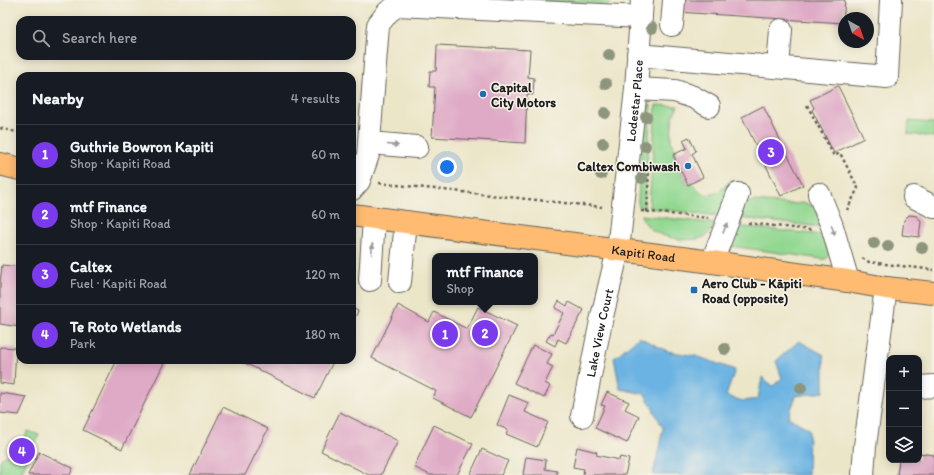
<!DOCTYPE html>
<meta charset="utf-8">
<style>
:root{--surface:#171b24;--page:#20242c;--text:#f1f3f6;--muted:#9ea1a6;--line:#363941;--accent:#7c3aed}
body{margin:0;font-family:Itim,sans-serif;background:var(--page);color:var(--text)}
.controls{position:absolute;right:12px;bottom:12px;display:grid;overflow:hidden;border-radius:8px;box-shadow:0 2px 10px #0003}
.controls button{width:36px;height:36px;display:grid;place-items:center;padding:0;border:0;border-bottom:1px solid var(--line);background:var(--surface);color:var(--text);font:20px sans-serif}
.compass{position:absolute;left:838px;top:12px;width:36px;height:36px;border-radius:50%;background:var(--surface);box-shadow:0 2px 10px #0003;rotate:140deg}
.you{position:absolute;left:447px;top:167px;width:14px;height:14px;margin:-10px;border:3px solid #fff;border-radius:50%;background:#1a73e8;box-shadow:0 0 0 6px #1a73e833}
.badge{display:grid;place-items:center;width:26px;height:26px;border-radius:50%;background:var(--accent);color:#fff;font-size:13px;font-weight:700}
.pin{position:absolute;translate:-50% -50%;border:2px solid #fff;box-shadow:0 1px 4px #0006}
.popup{position:absolute;left:432px;top:253px;width:106px;height:52px;box-sizing:border-box;display:grid;place-content:center;border-radius:8px;background:var(--surface);filter:drop-shadow(0 1px 3px #0005);font-size:13px;white-space:nowrap;color:var(--muted)}
.popup b{font-size:15px;color:var(--text)}
.popup::after{content:'';position:absolute;left:50%;top:100%;margin-left:-8px;border:8px solid transparent;border-top-color:var(--surface)}
.list{margin:0;padding:0;list-style:none}
h2{display:flex;justify-content:space-between;align-items:center;height:52px;margin:0;padding:0 16px;font-size:17px}
h2 small{font-size:13px;font-weight:400;color:var(--muted)}
.list li{display:grid;grid-template-columns:26px 1fr auto;gap:12px;align-items:center;box-sizing:border-box;height:60px;padding:0 16px;border-top:1px solid var(--line)}
.list b{display:block;font-size:15px;white-space:nowrap}
.list p{margin:0;font-size:13px;white-space:nowrap;color:var(--muted)}
.list em{font-size:13px;font-style:normal;color:var(--muted)}
.icon{flex:none;width:22px;height:22px;fill:none;stroke:currentColor;stroke-width:2;stroke-linecap:round;stroke-linejoin:round}
.map{position:relative;flex:none;width:934px;height:475px;overflow:hidden}
.search{position:absolute;background:var(--surface);box-shadow:0 2px 10px #0003;left:16px;top:16px;width:340px;height:44px;display:flex;align-items:center;gap:10px;box-sizing:border-box;padding:0 14px;border-radius:12px;color:var(--muted);font-size:15px}
.panel{position:absolute;background:var(--surface);box-shadow:0 2px 10px #0003;left:16px;top:72px;width:340px;height:292px;border-radius:12px}
.map>svg:first-child{display:block}
.green{fill:#92d891;stroke:#577a56}
.water{fill:#6ab3e2;stroke:#43687f}
.building{fill:#dfaac6}
.lines{fill:none;stroke-linecap:round;stroke-linejoin:round}
.minor-casing{stroke:#656359;stroke-width:24}
.major-casing{stroke:#656359;stroke-width:24}
.path{stroke:#656359;stroke-width:2.5;stroke-dasharray:3 3;stroke-linecap:butt}
.minor{stroke:#fff;stroke-width:22}
.major{stroke:#febb71;stroke-width:22}
.tree{fill:#8d967d}
.oneway{fill:#999}
.poi-dot{fill:#1f6fb2;stroke:#f7f3e8;stroke-width:1.5}
.labels{text-anchor:middle;dominant-baseline:central;stroke-width:3;stroke-linejoin:round;paint-order:stroke}
.poi-label{font-size:13px;font-weight:bold;fill:#1c1c1c;stroke:#f7f3e8;text-anchor:start}
.street-label{font-size:13px;fill:#1c1c1c;stroke:#f7f3e8}
</style>
<div class="map">
<svg width="934" height="475" viewBox="0 0 934 475">
<rect width="100%" height="100%" fill="#f7f3e8"/>
<filter id="ink" filterUnits="userSpaceOnUse"><feTurbulence type="fractalNoise" baseFrequency=".025" numOctaves="2"/><feDisplacementMap in="SourceGraphic" scale="8" xChannelSelector="R" yChannelSelector="G"/><feConvolveMatrix kernelMatrix="1 2 1 2 8 2 1 2 1" color-interpolation-filters="sRGB"/></filter>
<filter id="wash" filterUnits="userSpaceOnUse"><feTurbulence type="fractalNoise" baseFrequency=".012" numOctaves="4" result="noise"/><feDisplacementMap in="SourceGraphic" scale="16" xChannelSelector="R" yChannelSelector="G"/><feGaussianBlur stdDeviation="0.9" result="paint"/><feColorMatrix in="noise" values="0 0 0 0 0 0 0 0 0 0 0 0 0 0 0 0 0 1.4 0 .05"/><feComposite in="paint" operator="in"/></filter>
<g filter="url(#wash)">
<rect width="100%" height="100%" fill="#ece6c9"/>
<g class="green">
<polygon points="502,0 613,0 609,5"/>
<polygon points="649,105 651,105 644,208 639,207 638,201 643,112 644,109"/>
<path d="M 656,105 L 678,106 L 673,116 L 671,135 L 671,141 L 677,153 L 673,155 L 688,185 L 692,183 C 707,202 717,195 731,180 L 732,181 L 727,198 L 720,216 L 649,208 Z"/>
<polygon points="909,121 934,123 934,137 908,134"/>
<path d="M 753,201 L 789,204 L 806,203 L 815,208 L 822,227 L 739,218 C 742,210 744,203 753,201 Z"/>
<path d="M 641,215 L 717,224 C 713,228 709,234 704,237 C 691,243 663,238 652,230 C 647,226 643,221 641,215 Z"/>
<polygon points="735,226 824,235 829,255 826,259 822,259 731,246 730,245"/>
<polygon points="28,431 39,435 20,475 0,475 0,460 23,441"/>
</g>
<polygon class="water" points="639,337 667,351 696,356 735,370 726,396 743,401 758,399 762,377 773,386 782,378 776,361 799,341 824,355 824,392 796,396 788,417 809,429 808,475 653,475 663,428 645,394 620,389 614,358"/>
<g id="blocks">
<g class="building">
<polygon points="679,0 845,0 843,23 678,12"/>
<polygon points="437,45 530,50 528,77 534,78 533,95 527,94 525,143 432,137 435,87 429,87 430,71 436,71"/>
<polygon points="838,86 864,138 834,153 812,110 814,108 810,100"/>
<polygon points="763,106 803,185 781,196 742,117"/>
<polygon points="689,137 696,151 692,154 703,177 688,185 673,155 687,148 683,140"/>
<polygon points="909,215 917,216 921,222 919,237 902,235 904,220"/>
<polygon points="2,265 20,267 20,327 0,324 0,283"/>
<polygon points="559,301 567,306 569,302 584,310 566,343 558,339 555,346 546,341 551,333 553,334 564,313 555,308"/>
<polygon points="398,305 429,322 434,312 467,329 478,307 517,326 471,417 433,398 436,391 372,358"/>
<polygon points="352,308 358,311 352,324"/>
<polygon points="533,345 552,354 547,364 553,367 545,383 550,386 544,398 514,383"/>
<polygon points="0,347 16,348 14,385 0,383"/>
<polygon points="117,360 158,360 164,363 122,449 83,430"/>
<polygon points="239,360 334,360 315,398"/>
<polygon points="607,392 629,402 625,409 639,416 627,443 595,428 605,406 601,405"/>
<polygon points="0,393 27,397 19,415 0,413"/>
<polygon points="509,395 529,403 525,412 548,422 537,447 506,434 508,430 497,425"/>
<polygon points="223,407 268,429 245,475 190,475"/>
<polygon points="340,412 398,441 381,475 369,475 321,451"/>
<polygon points="434,425 473,444 457,475 430,475 414,467"/>
<polygon points="577,447 597,452 596,455 619,460 620,457 629,459 625,475 583,475 584,469 573,467"/>
<polygon points="482,449 508,461 501,475 470,475"/>
<polygon points="39,452 73,468 70,475 28,475"/>
<polygon points="919,453 934,455 934,475 897,475 899,460 919,460"/>
<polygon points="526,457 546,460 545,469 557,471 557,475 523,475"/>
</g>
</g>
</g>
<g filter="url(#ink)">
<use href="#blocks" fill-opacity="0" stroke="#656359" stroke-width="1"/>
<g class="lines">
<g class="minor-casing">
<g id="minor">
<polyline points="672,25 674,0"/>
<polyline points="638,55 887,77 891,0"/>
<polyline points="778,67 781,30"/>
<polyline points="636,89 675,91 693,97 709,106"/>
<polyline points="369,143 417,147"/>
<polyline points="352,189 359,181 368,155 378,25 388,12 398,5 641,17"/>
<polyline points="819,194 832,226 848,281"/>
<polyline points="914,197 934,207"/>
<polyline points="712,262 738,194"/>
<polyline points="370,280 374,218"/>
<polyline points="400,282 406,222"/>
<polyline points="919,387 934,386"/>
<path id="s1" d="M 582,416 L 601,321 L 618,250 L 636,89 L 642,0"/>
<polyline points="863,475 865,446 886,288"/>
</g>
</g>
<g class="major-casing">
<g id="major">
<polyline points="0,164 20,169"/>
<path id="s2" d="M 352,215 L 712,262 L 848,281 L 886,288 L 934,293"/>
</g>
</g>
<g class="path">
<polyline points="807,105 834,156 840,153 858,188 847,210"/>
<polyline points="0,128 20,133"/>
<polyline points="379,183 602,207"/>
<polyline points="641,211 708,218"/>
<polyline points="647,212 649,167"/>
<polyline points="748,223 811,230"/>
<polyline points="862,258 869,262 934,270"/>
</g>
<use href="#minor" class="minor"/>
<use href="#major" class="major"/>
</g>
<g class="tree">
<circle cx="652" cy="28" r="6"/>
<circle cx="609" cy="55" r="6"/>
<circle cx="606" cy="84" r="6"/>
<circle cx="605" cy="113" r="6"/>
<circle cx="646" cy="117" r="6"/>
<circle cx="603" cy="143" r="6"/>
<circle cx="645" cy="146" r="6"/>
<circle cx="601" cy="174" r="6"/>
<circle cx="642" cy="178" r="6"/>
<circle cx="874" cy="243" r="6"/>
<circle cx="888" cy="246" r="6"/>
<circle cx="922" cy="248" r="6"/>
<circle cx="725" cy="349" r="6"/>
<circle cx="801" cy="388" r="6"/>
</g>
<defs><path id="oneway-solid" d="M-6-.8H1V-3.2L6.5 0L1 3.2V.8H-6Z"/></defs>
<g class="oneway">
<use href="#oneway-solid" transform="translate(393 145) rotate(5)"/>
<use href="#oneway-solid" transform="translate(725 228) rotate(-69)"/>
<use href="#oneway-solid" transform="translate(833 230) rotate(73)"/>
<use href="#oneway-solid" transform="translate(372 249) rotate(-86)"/>
</g>
</g>
<g class="poi-dot">
<circle cx="483" cy="94" r="4"/>
<circle cx="688" cy="166" r="4"/>
<rect x="690" y="286" width="8" height="8" rx="2"/>
</g>
<g class="labels">
<g class="poi-label">
<text x="491" y="87">Capital<tspan x="491" dy="15">City Motors</tspan></text>
<text x="680" y="166" text-anchor="end">Caltex Combiwash</text>
<text x="702" y="283">Aero Club - Kāpiti<tspan x="702" dy="15">Road (opposite)</tspan></text>
</g>
<g class="street-label">
<text stroke="none"><textPath href="#s1" startOffset="320">Lodestar Place</textPath></text>
<text stroke="none"><textPath href="#s2" startOffset="294">Kapiti Road</textPath></text>
<text stroke="none"><textPath href="#s1" startOffset="85">Lake View Court</textPath></text>
</g>
</g>
</svg>
<div class="controls">
<button>+</button>
<button>−</button>
<button><svg class="icon" aria-label="layers" viewBox="0 0 24 24"><path d="M12 4l9 5-9 5-9-5zM3 14l9 5 9-5"/></svg></button>
</div>
<svg class="compass" viewBox="-18 -18 36 36"><path d="M0-13l5 13h-10z" fill="#e53935"/><path d="M0 13l5-13h-10z" fill="#9ea1a6"/></svg>
<div class="you"></div>
<div class="pin badge" style="left:445px;top:334px">1</div>
<div class="pin badge" style="left:485px;top:333px">2</div>
<div class="popup"><b>mtf Finance</b>Shop</div>
<div class="pin badge" style="left:771px;top:152px">3</div>
<div class="pin badge" style="left:22px;top:451px">4</div>
<div class="search"><svg class="icon" aria-label="search" viewBox="0 0 24 24"><circle cx="10" cy="10" r="6"/><path d="M15 15l6 6"/></svg>Search here</div>
<section class="panel">
<h2>Nearby<small>4 results</small></h2>
<ul class="list">
<li><span class="badge">1</span><div><b>Guthrie Bowron Kapiti</b><p>Shop · Kapiti Road</p></div><em>60 m</em></li>
<li><span class="badge">2</span><div><b>mtf Finance</b><p>Shop · Kapiti Road</p></div><em>60 m</em></li>
<li><span class="badge">3</span><div><b>Caltex</b><p>Fuel · Kapiti Road</p></div><em>120 m</em></li>
<li><span class="badge">4</span><div><b>Te Roto Wetlands</b><p>Park</p></div><em>180 m</em></li>
</ul>
</section>
</div>
